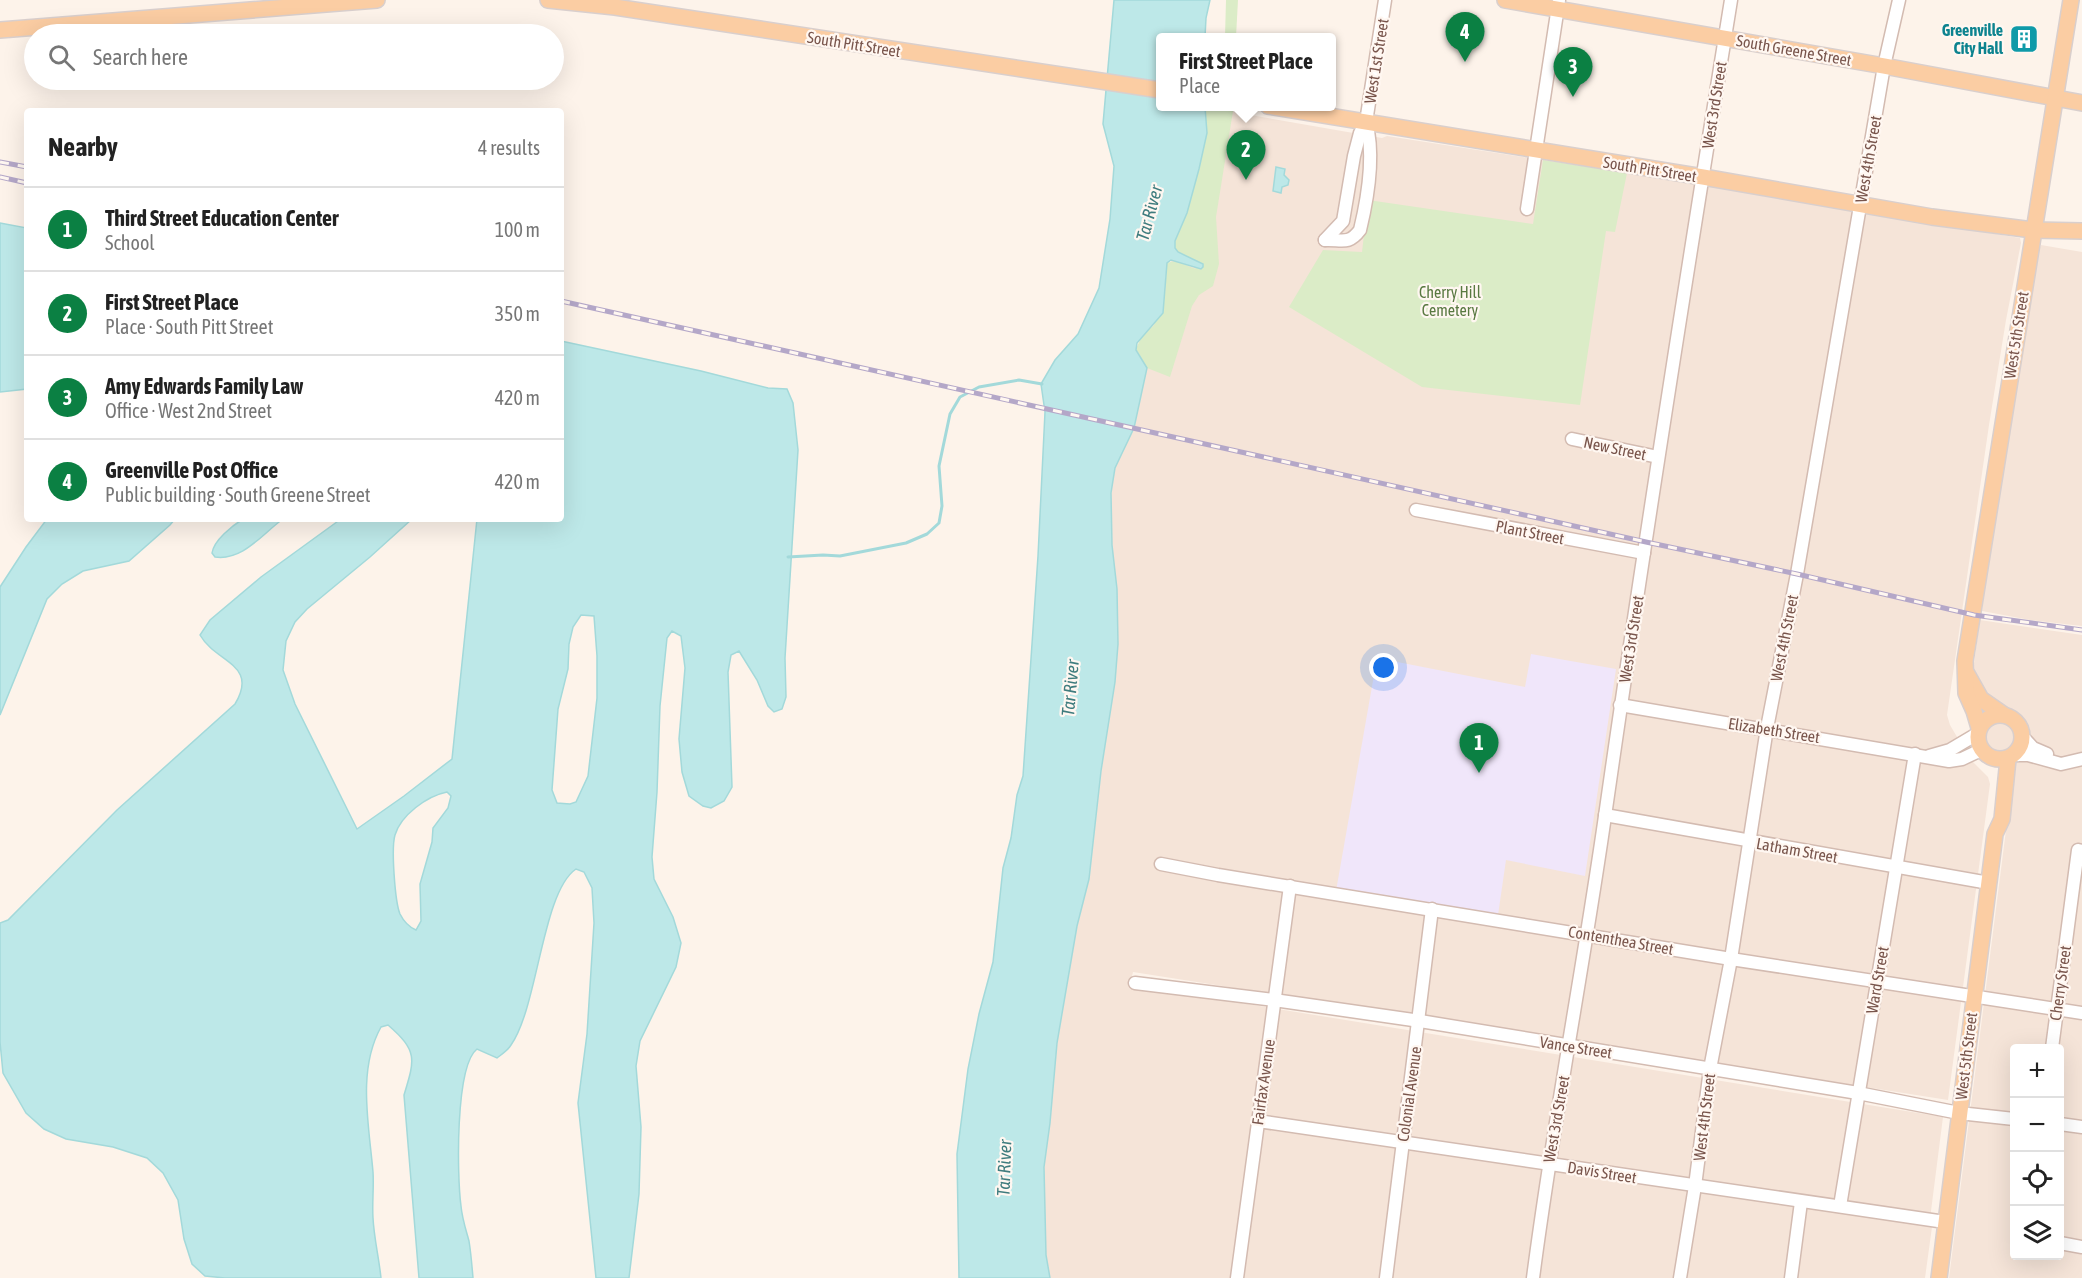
<!DOCTYPE html>
<meta charset="utf-8">
<style>
:root{--surface:#fff;--page:#f2f2f2;--text:#222;--muted:#767676;--line:#e0e0e0;--accent:#0b8043}
body{margin:0;font-family:"Asap Condensed",sans-serif;background:var(--page);color:var(--text)}
.controls{position:absolute;right:18px;bottom:18px;display:grid;overflow:hidden;border-radius:6px;box-shadow:0 6px 24px #0002}
.controls button{width:54px;height:54px;display:grid;place-items:center;padding:0;border:0;border-bottom:2px solid var(--line);background:var(--surface);color:var(--text);font:30px sans-serif}
.you{position:absolute;left:1384px;top:668px;width:21px;height:21px;margin:-15px;border:4px solid #fff;border-radius:50%;background:#1a73e8;box-shadow:0 0 0 9px #1a73e833}
.badge{display:grid;place-items:center;width:39px;height:39px;border-radius:50%;background:var(--accent);color:#fff;font-size:20px;font-weight:700}
.pin{position:absolute;translate:-50% -50px;filter:drop-shadow(0 2px 3px #0008)}
.pin::after{content:'';position:absolute;top:32px;width:21px;height:18px;background:inherit;clip-path:polygon(0 0,100% 0,50% 100%)}
.popup{position:absolute;left:1156px;top:33px;width:180px;height:78px;box-sizing:border-box;display:grid;place-content:center;border-radius:6px;background:var(--surface);filter:drop-shadow(0 2px 4px #0005);font-size:20px;white-space:nowrap;color:var(--muted)}
.popup b{font-size:22px;color:var(--text)}
.popup::after{content:'';position:absolute;left:50%;top:100%;margin-left:-12px;border:12px solid transparent;border-top-color:var(--surface)}
.list{margin:0;padding:0;list-style:none}
h2{display:flex;justify-content:space-between;align-items:center;height:78px;margin:0;padding:0 24px;font-size:26px}
h2 small{font-size:20px;font-weight:400;color:var(--muted)}
.list li{display:grid;grid-template-columns:39px 1fr auto;gap:18px;align-items:center;box-sizing:border-box;height:84px;padding:0 24px;border-top:2px solid var(--line)}
.list b{display:block;font-size:22px;white-space:nowrap}
.list p{margin:0;font-size:20px;white-space:nowrap;color:var(--muted)}
.list em{font-size:20px;font-style:normal;color:var(--muted)}
.icon{flex:none;width:33px;height:33px;fill:none;stroke:currentColor;stroke-width:2;stroke-linecap:round;stroke-linejoin:round}
.map{position:relative;flex:none;width:2082px;height:1278px;overflow:hidden}
.search{position:absolute;background:var(--surface);box-shadow:0 6px 24px #0002;left:24px;top:24px;width:540px;height:66px;display:flex;align-items:center;gap:15px;box-sizing:border-box;padding:0 21px;border-radius:33px;color:var(--muted);font-size:22px}
.panel{position:absolute;background:var(--surface);box-shadow:0 6px 24px #0002;left:24px;top:108px;width:540px;height:414px;border-radius:6px}
.map>svg:first-child{display:block}
.residential{fill:#f5e4d8;fill-rule:evenodd}
.education{fill:#f0e6fa}
.green{fill:#dbecc7}
.water{fill:#bde8e8;stroke:#a3d9da;stroke-width:1.5;fill-rule:evenodd}
.lines{fill:none;stroke-linecap:round;stroke-linejoin:round}
.stream{stroke:#a3d9da;stroke-width:3}
.minor-casing{stroke:#d3bbb1;stroke-width:15}
.major-casing{stroke:#d9cfcd;stroke-width:18}
.minor{stroke:#fff;stroke-width:12}
.major{stroke:#fbcda3;stroke-width:15}
.rail-casing{stroke:#b4a7c8;stroke-width:5}
.rail{stroke:#fff7f1;stroke-width:3;stroke-dasharray:9;stroke-linecap:butt}
.labels{text-anchor:middle;dominant-baseline:central;stroke-width:4.5;stroke-linejoin:round;paint-order:stroke}
.culture-label{font-size:16px;font-weight:bold;fill:#0d838f;stroke:#fff7f1;text-anchor:end}
.street-label{font-size:16px;fill:#79554c;stroke:#fff7f1}
.park-label{font-size:16px;fill:#597941;stroke:#fff7f1}
.water-label{font-size:18px;font-style:italic;fill:#3f7c7e;stroke:#fff7f1}
</style>
<div class="map">
<svg width="2082" height="1278" viewBox="0 0 2082 1278">
<rect width="100%" height="100%" fill="#fdf3ea"/>
<g class="residential">
<polygon points="1205,107 1382,138 1387,136 1627,173 2020,238 2021,243 2006,320 1989,425 1947,715 1950,725 1970,759 1988,777 1990,784 1948,1100 1133,972 1130,985 1943,1117 1931,1211 1932,1227 1925,1278 1050,1278 1046,1255 1044,1167 1050,1123 1057,1043 1077,926 1089,879 1101,771 1115,682 1118,644 1117,589 1112,545 1111,493 1115,468 1134,428 1147,368 1143,362 1207,133"/>
<polygon points="2041,245 2082,252 2082,626 2030,620 1982,611 1989,549 2038,252"/>
<path d="M 1980,620 L 2082,635 L 2082,1278 L 1949,1278 L 2012,783 L 1999,759 L 1990,752 L 1977,734 L 1968,706 ZM 2014,1048 L 2060,1048 L 2060,1256 L 2014,1256 Z"/>
</g>
<polygon class="education" points="1531,654 1616,669 1585,876 1506,860 1498,915 1336,891 1377,658 1525,687"/>
<g class="green">
<polygon points="1226,0 1238,0 1236,37 1225,37"/>
<path d="M 1205,107 L 1233,111 L 1216,217 L 1219,264 L 1213,286 L 1199,295 L 1192,306 L 1170,377 L 1147,368 L 1136,349 L 1142,335 L 1154,325 L 1165,294 L 1167,263 C 1176,258 1187,266 1196,269 L 1178,252 L 1175,248 L 1175,241 L 1187,213 L 1199,169 L 1207,133 Z"/>
<polygon points="1543,160 1627,173 1615,232 1606,231 1580,405 1422,387 1289,307 1323,250 1362,252 1368,200 1533,224"/>
</g>
<g class="water">
<polygon points="1114,0 1210,0 1206,18 1205,37 1160,38 1160,106 1205,107 1207,133 1199,169 1187,213 1175,241 1175,248 1178,252 1203,264 1203,267 1201,269 1171,260 1167,263 1163,313 1137,343 1136,350 1147,368 1134,428 1115,468 1111,493 1112,545 1117,589 1118,644 1115,682 1101,771 1089,879 1077,926 1057,1043 1050,1123 1044,1167 1046,1255 1050,1278 959,1278 957,1154 968,1069 979,1014 993,962 1003,868 1011,838 1017,795 1023,776 1038,556 1045,412 1041,384 1055,360 1078,334 1099,288 1110,219 1114,166 1103,124"/>
<polygon points="1276,167 1285,169 1284,175 1289,180 1288,185 1282,187 1281,193 1273,191"/>
<polygon points="0,223 27,228 27,389 0,392"/>
<path d="M 561,341 L 701,371 L 768,388 L 787,389 L 793,403 L 798,450 L 785,658 L 786,697 L 782,709 L 774,712 L 768,706 L 757,680 L 739,651 L 731,655 L 728,672 L 732,787 L 724,801 L 711,808 L 703,806 L 689,796 L 682,772 L 679,739 L 685,668 L 681,636 L 672,631 L 667,638 L 660,706 L 657,792 L 652,857 L 654,879 L 673,917 L 681,943 L 676,967 L 640,1041 L 636,1066 L 641,1127 L 639,1194 L 629,1278 L 596,1278 L 578,1103 L 587,1034 L 594,923 L 592,888 L 584,872 L 576,869 C 542,892 538,1007 511,1045 C 508,1050 502,1054 497,1058 L 477,1049 C 455,1066 457,1177 461,1206 C 462,1218 466,1230 469,1241 C 471,1253 472,1266 473,1278 L 419,1278 L 404,1095 C 415,1059 418,1051 388,1025 L 381,1027 C 357,1070 369,1125 373,1172 C 374,1187 372,1203 373,1218 C 374,1238 379,1258 381,1278 L 225,1278 L 205,1276 L 192,1264 L 184,1239 L 178,1200 L 163,1173 L 147,1158 L 113,1147 L 66,1139 L 44,1129 L 26,1113 L 3,1073 L 0,1042 L 0,923 L 8,920 L 117,810 L 235,704 C 259,664 216,663 200,635 L 210,620 L 261,577 L 341,519 L 412,519 L 370,557 L 307,609 L 295,622 L 286,641 L 283,670 L 295,704 L 357,829 L 404,796 L 452,759 L 477,519 L 561,519 ZM 581,615 L 594,616 L 597,656 L 597,698 L 588,776 L 576,802 L 570,804 L 557,803 L 552,790 L 558,709 L 568,669 L 569,644 L 573,627 ZM 447,792 L 451,796 L 448,808 L 433,828 L 432,842 L 420,884 L 421,921 L 416,930 C 409,927 404,922 400,914 C 395,902 391,848 395,835 C 401,815 427,796 447,792 Z"/>
<polygon points="47,519 175,519 170,525 129,561 83,571 62,584 47,599 0,715 0,587 26,547"/>
<path d="M 243,519 L 283,519 C 262,534 243,561 215,557 L 212,553 C 214,540 232,526 243,519 Z"/>
</g>
<g class="lines">
<polyline class="stream" points="788,557 823,555 840,556 906,543 927,534 939,523 942,506 939,466 950,414 960,397 979,387 1019,380 1042,384"/>
<g class="minor-casing">
<g id="minor">
<polyline points="1527,209 1559,0"/>
<polyline points="1325,240 1343,221 1354,156 1360,133 1366,122 1385,0"/>
<path d="M 1325,240 C 1341,239 1348,246 1360,230 C 1368,197 1375,155 1366,122"/>
<polyline points="1572,439 1658,457"/>
<polyline points="1416,510 1644,553"/>
<polyline points="1620,705 1949,761 1962,759 1981,750"/>
<polyline points="2022,736 2033,748 2047,754"/>
<polyline points="2014,755 2028,755 2061,764 2082,759"/>
<polyline points="1929,756 1950,750 1977,734"/>
<polyline points="1605,815 1989,883"/>
<polyline points="1161,864 1218,875 1731,959 2082,1013"/>
<polyline points="1135,983 1274,1000 1420,1021 1858,1093 1959,1113 2014,1119"/>
<polyline points="2052,1048 2078,850 2082,851"/>
<polyline points="1258,1121 1945,1222"/>
<polyline points="2060,1124 2082,1127"/>
<polyline points="1840,1206 1915,754"/>
<polyline points="2060,1243 2082,1247"/>
<polyline points="1237,1278 1290,886"/>
<polyline points="1386,1278 1432,909"/>
<path d="M 1533,1278 C 1553,1123 1583,970 1605,816 C 1644,543 1687,272 1731,0"/>
<polyline points="1680,1278 1695,1186 1710,1069 1731,959 1767,728 1797,574 1884,66 1899,0"/>
<polyline points="1791,1278 1801,1202"/>
</g>
</g>
<g class="major-casing">
<g id="major">
<polyline points="548,0 615,7 1160,90"/>
<polyline points="1505,0 1884,66 2082,103"/>
<polyline points="0,30 377,0"/>
<polyline points="1268,106 1703,177 1932,217 2033,230 2082,231"/>
<polyline points="1967,674 1981,699 2004,715"/>
<circle cx="2000" cy="737" r="22"/>
<polyline points="1979,728 1974,711 1966,693 1965,661 2071,0"/>
<polyline points="1939,1278 1995,834 2002,819 2008,759"/>
</g>
</g>
<use href="#minor" class="minor"/>
<use href="#major" class="major"/>
<g class="rail-casing">
<g id="rail">
<polyline points="0,162 27,167"/>
<polyline points="0,177 27,183"/>
<polyline points="561,301 1646,542 1797,574 1974,615 2082,630"/>
</g>
</g>
<use href="#rail" class="rail"/>
</g>
<defs>
<g id="building-square" transform="scale(1.5)"><rect x="-9" y="-9" width="18" height="18" rx="4" fill="#0f9aa8" stroke="#fff7f1"/><path d="M-4-6H4V6H1V3H-1V6H-4ZM-2.5-4.3h1.7v1.8h-1.7ZM.8-4.3h1.7v1.8H.8ZM-2.5-1h1.7V.8h-1.7ZM.8-1h1.7V.8H.8Z" fill="#fff"/></g>
</defs>
<g fill-rule="evenodd">
<use href="#building-square" x="2024" y="39"/>
</g>
<g class="labels">
<g class="culture-label">
<text x="2003" y="30">Greenville<tspan x="2003" dy="18">City Hall</tspan></text>
</g>
<g class="street-label">
<text transform="translate(854 44) rotate(9)">South Pitt Street</text>
<text transform="translate(1794 50) rotate(10)">South Greene Street</text>
<text transform="translate(1376 61) rotate(-81)">West 1st Street</text>
<text transform="translate(1714 105) rotate(-81)">West 3rd Street</text>
<text transform="translate(1868 159) rotate(-80)">West 4th Street</text>
<text transform="translate(1650 169) rotate(9)">South Pitt Street</text>
<text transform="translate(2016 335) rotate(-81)">West 5th Street</text>
<text transform="translate(1615 448) rotate(12)">New Street</text>
<text transform="translate(1530 532) rotate(11)">Plant Street</text>
<text transform="translate(1784 638) rotate(-79)">West 4th Street</text>
<text transform="translate(1631 639) rotate(-81)">West 3rd Street</text>
<text transform="translate(1774 730) rotate(9)">Elizabeth Street</text>
<text transform="translate(1797 850) rotate(10)">Latham Street</text>
<text transform="translate(1621 940) rotate(10)">Contenthea Street</text>
<text transform="translate(1877 980) rotate(-80)">Ward Street</text>
<text transform="translate(2060 983) rotate(-82)">Cherry Street</text>
<text transform="translate(1576 1047) rotate(9)">Vance Street</text>
<text transform="translate(1966 1056) rotate(-83)">West 5th Street</text>
<text transform="translate(1263 1082) rotate(-82)">Fairfax Avenue</text>
<text transform="translate(1409 1094) rotate(-82)">Colonial Avenue</text>
<text transform="translate(1704 1117) rotate(-83)">West 4th Street</text>
<text transform="translate(1556 1119) rotate(-80)">West 3rd Street</text>
<text transform="translate(1602 1172) rotate(9)">Davis Street</text>
</g>
<g class="park-label">
<text x="1450" y="292">Cherry Hill<tspan x="1450" dy="18">Cemetery</tspan></text>
</g>
<g class="water-label">
<text transform="translate(1149 213) rotate(-75)">Tar River</text>
<text transform="translate(1070 688) rotate(-85)">Tar River</text>
<text transform="translate(1004 1168) rotate(-88)">Tar River</text>
</g>
</g>
</svg>
<div class="controls">
<button>+</button>
<button>−</button>
<button><svg class="icon" aria-label="locate" viewBox="0 0 24 24"><circle cx="12" cy="12" r="6"/><path d="M12 2v4M12 18v4M2 12h4M18 12h4"/></svg></button>
<button><svg class="icon" aria-label="layers" viewBox="0 0 24 24"><path d="M12 4l9 5-9 5-9-5zM3 14l9 5 9-5"/></svg></button>
</div>
<div class="you"></div>
<div class="pin badge" style="left:1479px;top:773px">1</div>
<div class="pin badge" style="left:1246px;top:180px">2</div>
<div class="popup"><b>First Street Place</b>Place</div>
<div class="pin badge" style="left:1573px;top:97px">3</div>
<div class="pin badge" style="left:1465px;top:62px">4</div>
<div class="search"><svg class="icon" aria-label="search" viewBox="0 0 24 24"><circle cx="10" cy="10" r="6"/><path d="M15 15l6 6"/></svg>Search here</div>
<section class="panel">
<h2>Nearby<small>4 results</small></h2>
<ul class="list">
<li><span class="badge">1</span><div><b>Third Street Education Center</b><p>School</p></div><em>100 m</em></li>
<li><span class="badge">2</span><div><b>First Street Place</b><p>Place · South Pitt Street</p></div><em>350 m</em></li>
<li><span class="badge">3</span><div><b>Amy Edwards Family Law</b><p>Office · West 2nd Street</p></div><em>420 m</em></li>
<li><span class="badge">4</span><div><b>Greenville Post Office</b><p>Public building · South Greene Street</p></div><em>420 m</em></li>
</ul>
</section>
</div>
